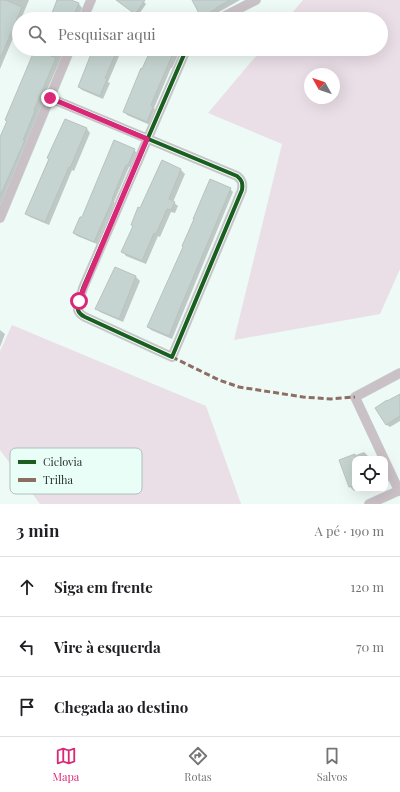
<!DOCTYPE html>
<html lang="pt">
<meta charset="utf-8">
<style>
:root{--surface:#fff;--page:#f2f2f2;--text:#202124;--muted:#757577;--line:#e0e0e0;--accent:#db2777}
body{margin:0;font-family:"Playfair Display",serif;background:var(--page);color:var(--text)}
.controls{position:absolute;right:12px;bottom:12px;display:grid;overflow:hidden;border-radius:8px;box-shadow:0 4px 16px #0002}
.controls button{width:36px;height:36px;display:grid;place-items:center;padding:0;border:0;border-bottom:1px solid var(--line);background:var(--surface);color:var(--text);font:20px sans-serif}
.compass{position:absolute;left:304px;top:68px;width:36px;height:36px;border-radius:50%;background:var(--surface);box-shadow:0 4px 16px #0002;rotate:310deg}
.stop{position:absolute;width:12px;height:12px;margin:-9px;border:3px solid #db2777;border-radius:50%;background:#fff}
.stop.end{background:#db2777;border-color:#fff;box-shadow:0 1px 4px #0008}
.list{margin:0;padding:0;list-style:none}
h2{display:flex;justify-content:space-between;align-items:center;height:52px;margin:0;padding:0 16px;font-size:17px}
h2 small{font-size:13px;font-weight:400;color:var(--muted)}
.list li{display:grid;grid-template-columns:26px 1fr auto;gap:12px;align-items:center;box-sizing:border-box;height:60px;padding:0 16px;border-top:1px solid var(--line)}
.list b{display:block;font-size:15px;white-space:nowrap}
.list em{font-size:13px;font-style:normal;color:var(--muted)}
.icon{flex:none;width:22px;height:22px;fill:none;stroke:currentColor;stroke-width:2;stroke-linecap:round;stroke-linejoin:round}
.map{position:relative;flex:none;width:400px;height:504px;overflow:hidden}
.search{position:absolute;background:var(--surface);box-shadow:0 4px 16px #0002;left:12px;right:12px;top:12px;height:44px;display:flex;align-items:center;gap:10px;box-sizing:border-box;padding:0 14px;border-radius:22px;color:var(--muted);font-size:15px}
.sheet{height:232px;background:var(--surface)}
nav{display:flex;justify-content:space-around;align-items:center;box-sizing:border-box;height:56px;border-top:1px solid var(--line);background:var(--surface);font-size:11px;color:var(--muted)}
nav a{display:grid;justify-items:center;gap:2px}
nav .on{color:var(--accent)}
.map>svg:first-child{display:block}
.green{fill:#eadee7;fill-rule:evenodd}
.shadow{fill:#0003}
.building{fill:#c5d4d0;stroke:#b9c2bf}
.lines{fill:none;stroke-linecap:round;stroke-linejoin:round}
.minor-casing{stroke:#cbd5d1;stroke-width:10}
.minor{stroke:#cac1c7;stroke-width:9}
.quiet{stroke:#8d6e63;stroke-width:3;stroke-dasharray:6 3;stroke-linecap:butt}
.cycleway-casing{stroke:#eafef8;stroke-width:6}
.cycleway{stroke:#1b5e20;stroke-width:4}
.route{stroke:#db2777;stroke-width:5}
.key{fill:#eafef8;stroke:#b0c0bb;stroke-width:1}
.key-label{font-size:11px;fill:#29302e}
</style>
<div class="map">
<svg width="400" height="504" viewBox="0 0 400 504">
<rect width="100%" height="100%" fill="#eefaf6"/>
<g class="green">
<path d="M 303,0 L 400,0 L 400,269 L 380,314 L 234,340 L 282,144 L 208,113 L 262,49 L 381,49 L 381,19 L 287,19 ZM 310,74 L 334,74 L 334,98 L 310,98 Z"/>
<polygon points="12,325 206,406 241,504 40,504 0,450 0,351"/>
</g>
<g class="shadow">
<polygon points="3,0 29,0 21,19 19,19 19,24 0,69 0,6"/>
<polygon points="58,0 69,0 79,4 82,8 78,19 50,19"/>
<polygon points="118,0 142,0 146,4 138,16 121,3"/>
<polygon points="193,0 240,0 219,12 219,13 208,19 205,19 202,17"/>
<polygon points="172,14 179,19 168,19"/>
<polygon points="38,49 65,49 47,90 48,90 38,114 39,115 0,208 0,140"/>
<polygon points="95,49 122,49 108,82 110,83 103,99 82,90 79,87"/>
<polygon points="152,49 169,49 174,51 178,55 172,68 171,68 154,108 156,111 150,125 127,115 124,111"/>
<polygon points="65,120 87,129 90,133 74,171 72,170 49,225 30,217 26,213"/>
<polygon points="134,150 137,153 131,167 129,167 114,202 115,203 97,244 77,236 74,233 82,219"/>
<polygon points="162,162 181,170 185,174 173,202 178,206 175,213 171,212 160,237 158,236 146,264 126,256 123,252 133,226 132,225 141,209"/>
<polygon points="230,189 233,192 172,339 151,330 148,327 184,247"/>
<polygon points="115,268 136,277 140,281 123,322 100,312 97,309"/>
<polygon points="0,330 5,334 0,347"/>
<polygon points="400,395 400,421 390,427 387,425 376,408"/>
<polygon points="364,452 368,456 369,459 355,459 355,489 359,489 354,491 350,487 340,461"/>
<polygon points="375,456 378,459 369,459"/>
<polygon points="385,472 389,481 385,483"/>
</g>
<g class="building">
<polygon points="0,0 6,0 22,7 0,59"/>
<polygon points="57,0 71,0 79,3 72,19 65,19 52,13"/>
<polygon points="116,0 145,0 135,14"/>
<polygon points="192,0 230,0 216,8 216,9 201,17"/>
<polygon points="35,49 56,58 34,110 35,111 23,140 25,140 0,196 0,137 7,121 5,120"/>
<polygon points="93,49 106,49 116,53 105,78 107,79 100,96 78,87"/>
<polygon points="151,49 175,49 168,65 151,105 153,107 147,122 123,112 141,68 142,69"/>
<polygon points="65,119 87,128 70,168 69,167 45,222 25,214 49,159 47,158"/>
<polygon points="114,140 135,149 128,165 126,165 112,199 113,199 94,242 73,233 80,217 82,217"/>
<polygon points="162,160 181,169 169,199 175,202 171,210 167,209 156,234 154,233 142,261 121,252 133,226 131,225 138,207 140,208"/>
<polygon points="210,179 231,188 176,318 176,319 169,336 147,327 183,247 182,246 194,219 193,219"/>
<polygon points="115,267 136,276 119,319 95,309"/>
<polygon points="400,394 400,416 386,425 375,408 387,400 387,401"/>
<polygon points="355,454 355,485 349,487 339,460"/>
</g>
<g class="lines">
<g class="minor-casing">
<g id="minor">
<polyline points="83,19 91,0"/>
<polyline points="219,19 256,0"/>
<path d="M 50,98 C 112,124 175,150 237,176 C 242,180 243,183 242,190 L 172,357 L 85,317 C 83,316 79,313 78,310 C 77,304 82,293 83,288 L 186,50 L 186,49"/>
<polyline points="0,218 70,49"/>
<polyline points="384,459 355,397 400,373"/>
<polyline points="385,461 399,491"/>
<polyline points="369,504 400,490"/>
</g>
</g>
<use href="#minor" class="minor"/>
<polyline class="quiet" points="172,357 219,380 239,387 303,397 331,399 355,397"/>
<g class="cycleway-casing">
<path id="cycleway" d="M 50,98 C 112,124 175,150 237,176 C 242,180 243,183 242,190 L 172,357 L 85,317 C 83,316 79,313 78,310 C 77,304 82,293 83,288 L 186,50 L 186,49"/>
</g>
<use href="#cycleway" class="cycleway"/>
</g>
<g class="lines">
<polyline class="route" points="50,98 147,139 84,288 79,301"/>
</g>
<rect x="10" y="448" width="132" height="46" rx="6" class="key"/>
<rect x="18" y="460" width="18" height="4" fill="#1b5e20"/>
<rect x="18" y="478" width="18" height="4" fill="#8d6e63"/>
<g class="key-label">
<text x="43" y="466">Ciclovia</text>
<text x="43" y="484">Trilha</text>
</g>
</svg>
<div class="controls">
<button><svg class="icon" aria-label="locate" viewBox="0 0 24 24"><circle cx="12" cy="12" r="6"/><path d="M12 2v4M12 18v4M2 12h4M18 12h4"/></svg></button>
</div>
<svg class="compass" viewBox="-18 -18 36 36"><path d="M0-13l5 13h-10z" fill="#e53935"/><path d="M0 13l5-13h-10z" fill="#757577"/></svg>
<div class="stop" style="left:79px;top:301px"></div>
<div class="stop end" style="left:50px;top:98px"></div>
<div class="search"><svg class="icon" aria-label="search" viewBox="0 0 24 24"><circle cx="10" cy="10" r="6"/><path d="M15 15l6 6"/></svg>Pesquisar aqui</div>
</div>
<section class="sheet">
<h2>3 min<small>A pé · 190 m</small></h2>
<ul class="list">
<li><svg class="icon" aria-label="ahead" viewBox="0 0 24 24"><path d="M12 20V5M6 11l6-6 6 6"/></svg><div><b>Siga em frente</b></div><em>120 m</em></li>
<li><svg class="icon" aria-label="left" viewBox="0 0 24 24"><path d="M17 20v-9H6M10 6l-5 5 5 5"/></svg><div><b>Vire à esquerda</b></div><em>70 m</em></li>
<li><svg class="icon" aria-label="arrive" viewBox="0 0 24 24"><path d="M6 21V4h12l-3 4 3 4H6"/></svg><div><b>Chegada ao destino</b></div></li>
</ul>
</section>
<nav>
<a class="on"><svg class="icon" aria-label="map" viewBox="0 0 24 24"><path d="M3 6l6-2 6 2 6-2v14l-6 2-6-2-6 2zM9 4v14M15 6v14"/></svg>Mapa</a>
<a><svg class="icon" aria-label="directions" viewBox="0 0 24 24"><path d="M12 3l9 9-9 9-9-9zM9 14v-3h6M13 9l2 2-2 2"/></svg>Rotas</a>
<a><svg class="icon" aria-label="saved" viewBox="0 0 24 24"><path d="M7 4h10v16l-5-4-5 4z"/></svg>Salvos</a>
</nav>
